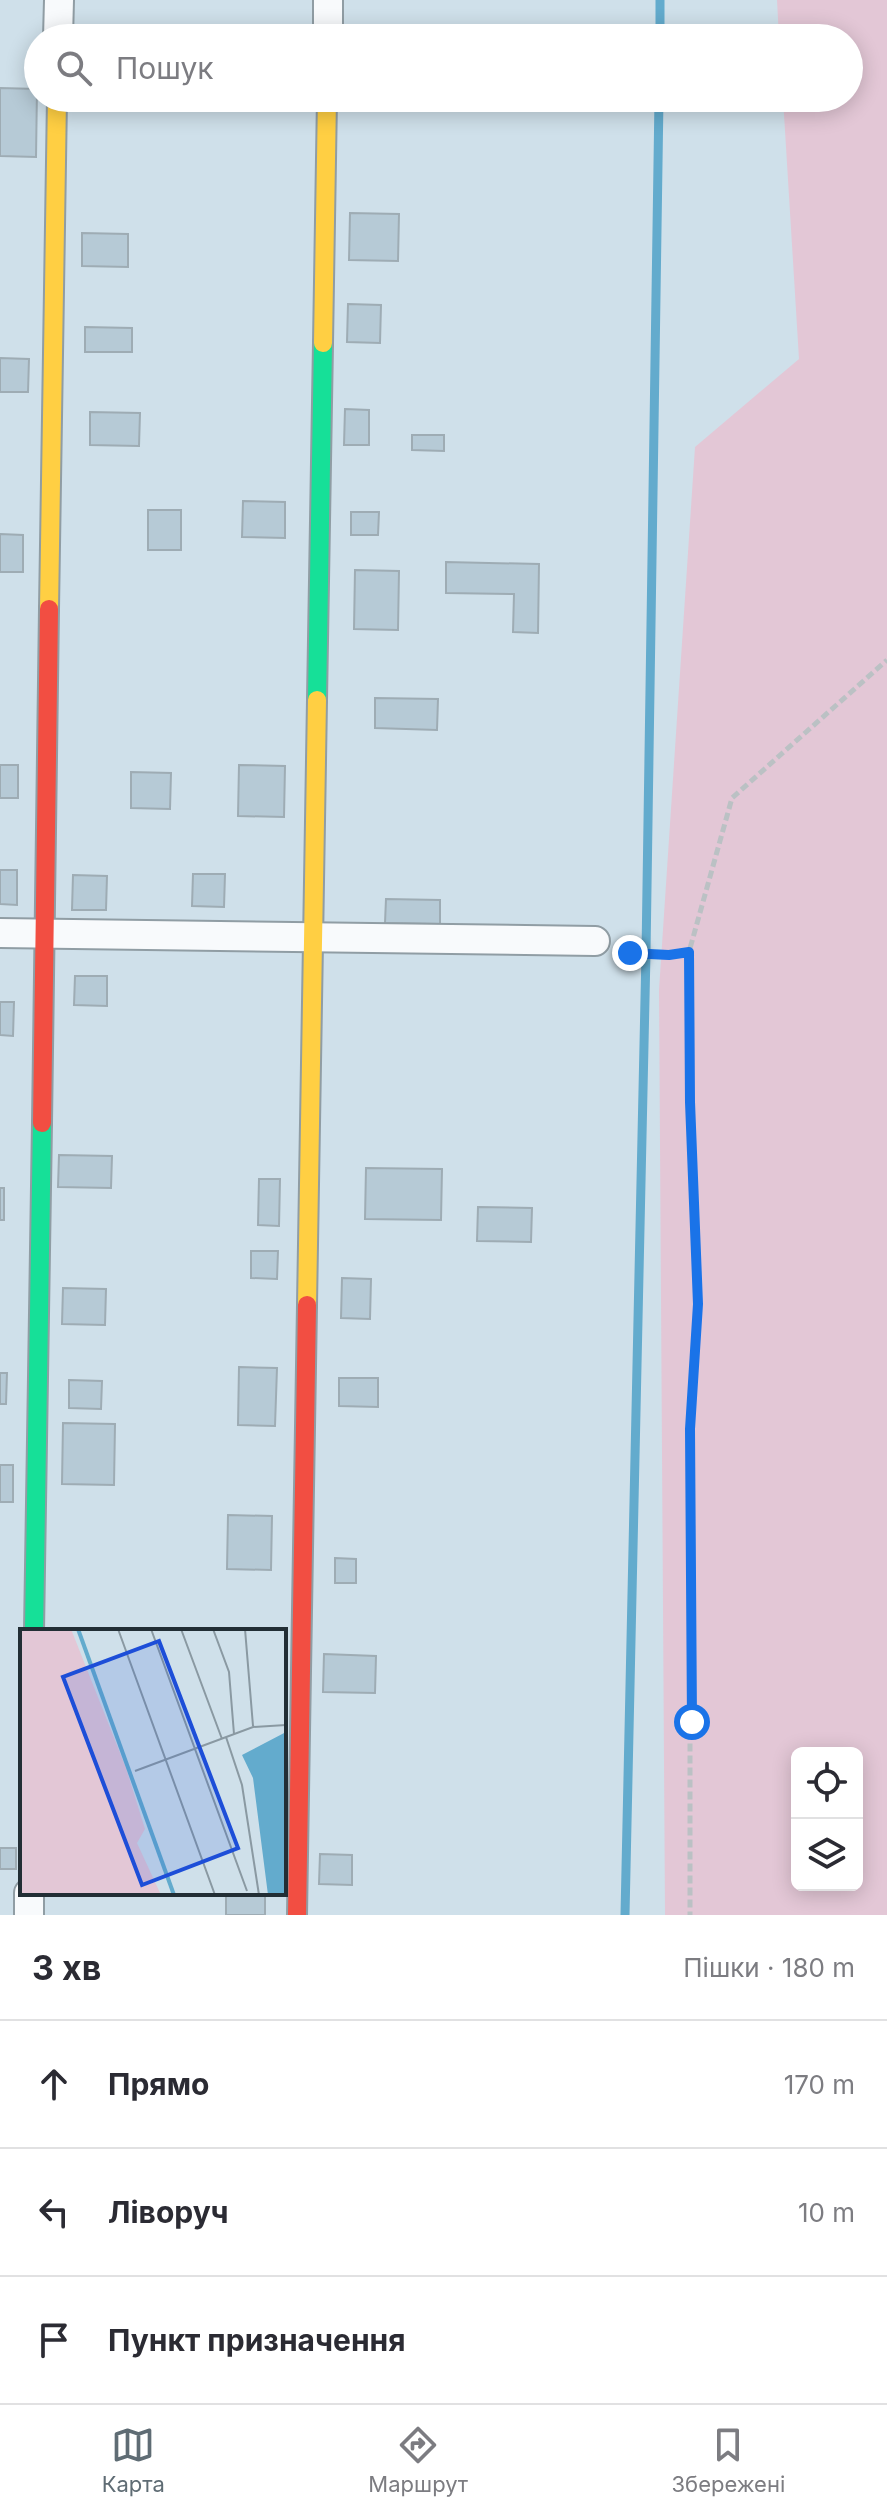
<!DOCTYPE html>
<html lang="uk">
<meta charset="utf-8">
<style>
:root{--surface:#fff;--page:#f7f7f7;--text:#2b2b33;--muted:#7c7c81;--line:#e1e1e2;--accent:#5f6c74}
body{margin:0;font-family:Inter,sans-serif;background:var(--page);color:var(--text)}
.controls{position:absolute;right:24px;bottom:24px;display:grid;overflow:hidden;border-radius:12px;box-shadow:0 4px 20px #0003}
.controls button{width:72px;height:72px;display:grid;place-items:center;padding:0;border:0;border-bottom:2px solid var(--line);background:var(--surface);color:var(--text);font:40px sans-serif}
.stop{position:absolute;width:24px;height:24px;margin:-18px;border:6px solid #1a73e8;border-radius:50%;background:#fff}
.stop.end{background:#1a73e8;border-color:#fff;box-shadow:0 2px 8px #0008}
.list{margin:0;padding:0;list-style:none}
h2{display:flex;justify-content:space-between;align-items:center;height:104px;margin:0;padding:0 32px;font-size:34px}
h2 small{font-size:26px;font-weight:400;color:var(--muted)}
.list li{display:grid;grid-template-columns:52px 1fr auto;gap:24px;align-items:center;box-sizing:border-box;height:128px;padding:0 32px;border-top:2px solid var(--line)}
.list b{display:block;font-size:30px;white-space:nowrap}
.list em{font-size:26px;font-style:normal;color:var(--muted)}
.icon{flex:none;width:44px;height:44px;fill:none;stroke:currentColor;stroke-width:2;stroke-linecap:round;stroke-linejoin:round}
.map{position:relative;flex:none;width:887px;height:1915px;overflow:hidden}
.search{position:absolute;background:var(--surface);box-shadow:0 4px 20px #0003;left:24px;right:24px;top:24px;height:88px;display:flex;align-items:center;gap:20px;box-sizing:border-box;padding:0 28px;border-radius:44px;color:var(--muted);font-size:30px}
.sheet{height:488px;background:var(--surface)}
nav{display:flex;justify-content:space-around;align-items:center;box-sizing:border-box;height:112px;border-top:2px solid var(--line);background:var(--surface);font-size:22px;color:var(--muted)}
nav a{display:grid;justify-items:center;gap:4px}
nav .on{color:var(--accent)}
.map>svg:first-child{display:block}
.green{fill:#e3c7d6;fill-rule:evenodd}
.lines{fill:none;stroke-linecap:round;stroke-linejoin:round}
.stream{stroke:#63abcd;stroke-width:9}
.building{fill:#b6cad6;stroke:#9eacb4;stroke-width:2}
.street-casing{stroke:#909da4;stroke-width:32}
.fast-casing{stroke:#909da4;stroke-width:22}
.slow-casing{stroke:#909da4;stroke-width:22}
.jam-casing{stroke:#909da4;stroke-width:22}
.path{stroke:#bbc1c4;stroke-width:5;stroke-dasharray:8 4;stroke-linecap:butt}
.street{stroke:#f8fafc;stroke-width:28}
.fast{stroke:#16e098;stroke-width:18}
.slow{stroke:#ffcf43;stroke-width:18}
.jam{stroke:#f24e42;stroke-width:18}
.route{stroke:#1a73e8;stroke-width:10}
.inset-river{fill:none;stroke:#63abcd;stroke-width:4}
.inset-road{fill:none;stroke:#8a99a2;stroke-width:2}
.view{fill:#1d4ed8;fill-opacity:0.15;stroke:#1d4ed8;stroke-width:4}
.inset-edge{fill:none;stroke:#222e35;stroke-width:4}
</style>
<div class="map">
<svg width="887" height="1915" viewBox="0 0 887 1915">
<rect width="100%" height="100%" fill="#cfe0ea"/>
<path class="green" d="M 777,0 L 887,0 L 887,1915 L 665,1915 L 659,990 L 695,447 L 799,359 L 783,98 L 849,98 L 849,38 L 779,38 ZM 797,1753 L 857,1753 L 857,1885 L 797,1885 Z"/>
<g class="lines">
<g class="stream">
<polyline points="660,38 660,0"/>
<polyline points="625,1915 646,953 659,98"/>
</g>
</g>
<g class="building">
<rect x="270" y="26" width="33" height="12"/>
<polygon points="345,34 394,35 394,38 345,38"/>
<polygon points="0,88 37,89 36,157 0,156"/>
<polygon points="350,213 399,214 398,261 349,260"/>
<polygon points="82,233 128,234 128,267 82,266"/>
<polygon points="348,304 381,305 380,343 347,342"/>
<polygon points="85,327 132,328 132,352 85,352"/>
<polygon points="0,358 29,359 28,392 0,392"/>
<polygon points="345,409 369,410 369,445 344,445"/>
<polygon points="90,412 140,413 139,446 90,445"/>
<polygon points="412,435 444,435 444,451 412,450"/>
<polygon points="243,501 285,502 285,538 242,537"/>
<rect x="148" y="510" width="33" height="40"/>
<polygon points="351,512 379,512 378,535 351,535"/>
<polygon points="0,534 23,535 23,572 0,572"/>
<polygon points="446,562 539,564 538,633 513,632 514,594 446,593"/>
<polygon points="355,570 399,571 398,630 354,629"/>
<polygon points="375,698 438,699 437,730 375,728"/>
<rect x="0" y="765" width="18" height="33"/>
<polygon points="239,765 285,766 284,817 238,816"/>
<polygon points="131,772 171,773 170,809 131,808"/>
<polygon points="0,870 17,870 17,905 0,904"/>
<polygon points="193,874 225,874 224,907 192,906"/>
<polygon points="73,875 107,876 106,910 72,910"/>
<polygon points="386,899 440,900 440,924 385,923"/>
<polygon points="75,976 107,976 107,1006 74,1005"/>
<polygon points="0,1002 14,1002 13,1036 0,1035"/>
<polygon points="59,1155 112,1156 111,1188 58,1187"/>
<polygon points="366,1168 442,1169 441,1220 365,1219"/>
<polygon points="259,1179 280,1179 279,1226 258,1225"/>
<rect x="0" y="1188" width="4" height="32"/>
<polygon points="478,1207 532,1208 531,1242 477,1241"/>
<polygon points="251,1251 278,1251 277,1279 251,1278"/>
<polygon points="342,1278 371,1279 370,1319 341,1318"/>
<polygon points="63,1288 106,1289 105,1325 62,1324"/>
<polygon points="239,1367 277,1368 275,1426 238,1425"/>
<polygon points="0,1373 7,1373 6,1404 0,1404"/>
<polygon points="339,1378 378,1378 378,1407 339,1406"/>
<polygon points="69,1380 102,1381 101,1409 69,1408"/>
<polygon points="63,1423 115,1424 114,1485 62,1484"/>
<rect x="0" y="1465" width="13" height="37"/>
<polygon points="228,1515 272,1516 271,1570 227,1569"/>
<polygon points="335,1558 356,1559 356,1583 335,1583"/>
<polygon points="324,1654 376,1656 375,1693 323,1692"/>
<rect x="0" y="1848" width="16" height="21"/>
<polygon points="320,1854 352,1855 352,1885 319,1884"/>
<rect x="226" y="1893" width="39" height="22"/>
</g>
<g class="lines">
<g class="street-casing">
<g id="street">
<polyline points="58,38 59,0"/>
<polyline points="328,38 328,0"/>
<polyline points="0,933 595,941"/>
<polyline points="29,1915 29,1893"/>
</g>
</g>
<g class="fast-casing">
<g id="fast">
<polyline points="317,700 323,343"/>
<polyline points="34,1631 42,1123"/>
</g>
</g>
<g class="slow-casing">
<g id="slow">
<polyline points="323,343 327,98"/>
<polyline points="49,609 57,98"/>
<polyline points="307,1305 317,700"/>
</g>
</g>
<g class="jam-casing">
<g id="jam">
<polyline points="42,1123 49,609"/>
<polyline points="297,1915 307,1305"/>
</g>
</g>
<g class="path">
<polyline points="622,950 669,955 689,952 732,798 887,660"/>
<polyline points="689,952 690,1102 698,1304 690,1429 690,1915"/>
</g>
<use href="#street" class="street"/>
<use href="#fast" class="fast"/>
<use href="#slow" class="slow"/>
<use href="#jam" class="jam"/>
</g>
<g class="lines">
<polyline class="route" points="630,953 669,955 689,952 690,1102 698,1304 690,1429 692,1722"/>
</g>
<g transform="translate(20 1629)">
<rect width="266" height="266" fill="#cfe0ea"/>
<path d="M 0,0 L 51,0 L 106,139 L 125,200 L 117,214 L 141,266 L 0,266 Z" fill="#e3c7d6"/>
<path d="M 266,103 L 266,266 L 248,266 L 233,149 L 222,126 Z" fill="#63abcd"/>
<path class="inset-river" d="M 58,0 L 154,266"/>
<path class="inset-road" d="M 98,0 L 195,266M 131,0 L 227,262M 161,0 L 202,110M 193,0 L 209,43 L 214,105M 225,0 L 233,97M 206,108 L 222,156 L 239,266M 115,142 L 233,98 L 266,96"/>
<path class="view" d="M 139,12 L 218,219 L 122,256 L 43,48 Z"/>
<rect width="266" height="266" class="inset-edge"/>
</g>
</svg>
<div class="controls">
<button><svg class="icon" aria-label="locate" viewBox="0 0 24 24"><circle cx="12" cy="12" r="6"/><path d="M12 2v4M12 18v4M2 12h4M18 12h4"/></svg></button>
<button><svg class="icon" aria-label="layers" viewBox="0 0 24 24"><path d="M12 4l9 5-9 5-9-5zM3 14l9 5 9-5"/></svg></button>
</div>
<div class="stop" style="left:692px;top:1722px"></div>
<div class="stop end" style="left:630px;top:953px"></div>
<div class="search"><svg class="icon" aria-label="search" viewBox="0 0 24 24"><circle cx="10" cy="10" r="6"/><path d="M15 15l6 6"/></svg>Пошук</div>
</div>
<section class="sheet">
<h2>3 хв<small>Пішки · 180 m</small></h2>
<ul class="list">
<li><svg class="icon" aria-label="ahead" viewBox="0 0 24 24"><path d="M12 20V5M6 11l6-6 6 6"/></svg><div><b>Прямо</b></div><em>170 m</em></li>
<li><svg class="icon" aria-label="left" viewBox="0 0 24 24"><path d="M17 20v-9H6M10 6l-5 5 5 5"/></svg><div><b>Ліворуч</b></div><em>10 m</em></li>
<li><svg class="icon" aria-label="arrive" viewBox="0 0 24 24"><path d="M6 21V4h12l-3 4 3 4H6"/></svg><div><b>Пункт призначення</b></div></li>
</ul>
</section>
<nav>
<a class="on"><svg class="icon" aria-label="map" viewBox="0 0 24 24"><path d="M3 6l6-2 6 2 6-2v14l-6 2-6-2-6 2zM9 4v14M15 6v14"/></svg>Карта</a>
<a><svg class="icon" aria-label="directions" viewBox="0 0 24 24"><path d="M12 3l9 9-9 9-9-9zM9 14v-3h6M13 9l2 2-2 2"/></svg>Маршрут</a>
<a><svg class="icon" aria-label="saved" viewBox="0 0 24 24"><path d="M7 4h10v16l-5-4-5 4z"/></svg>Збережені</a>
</nav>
